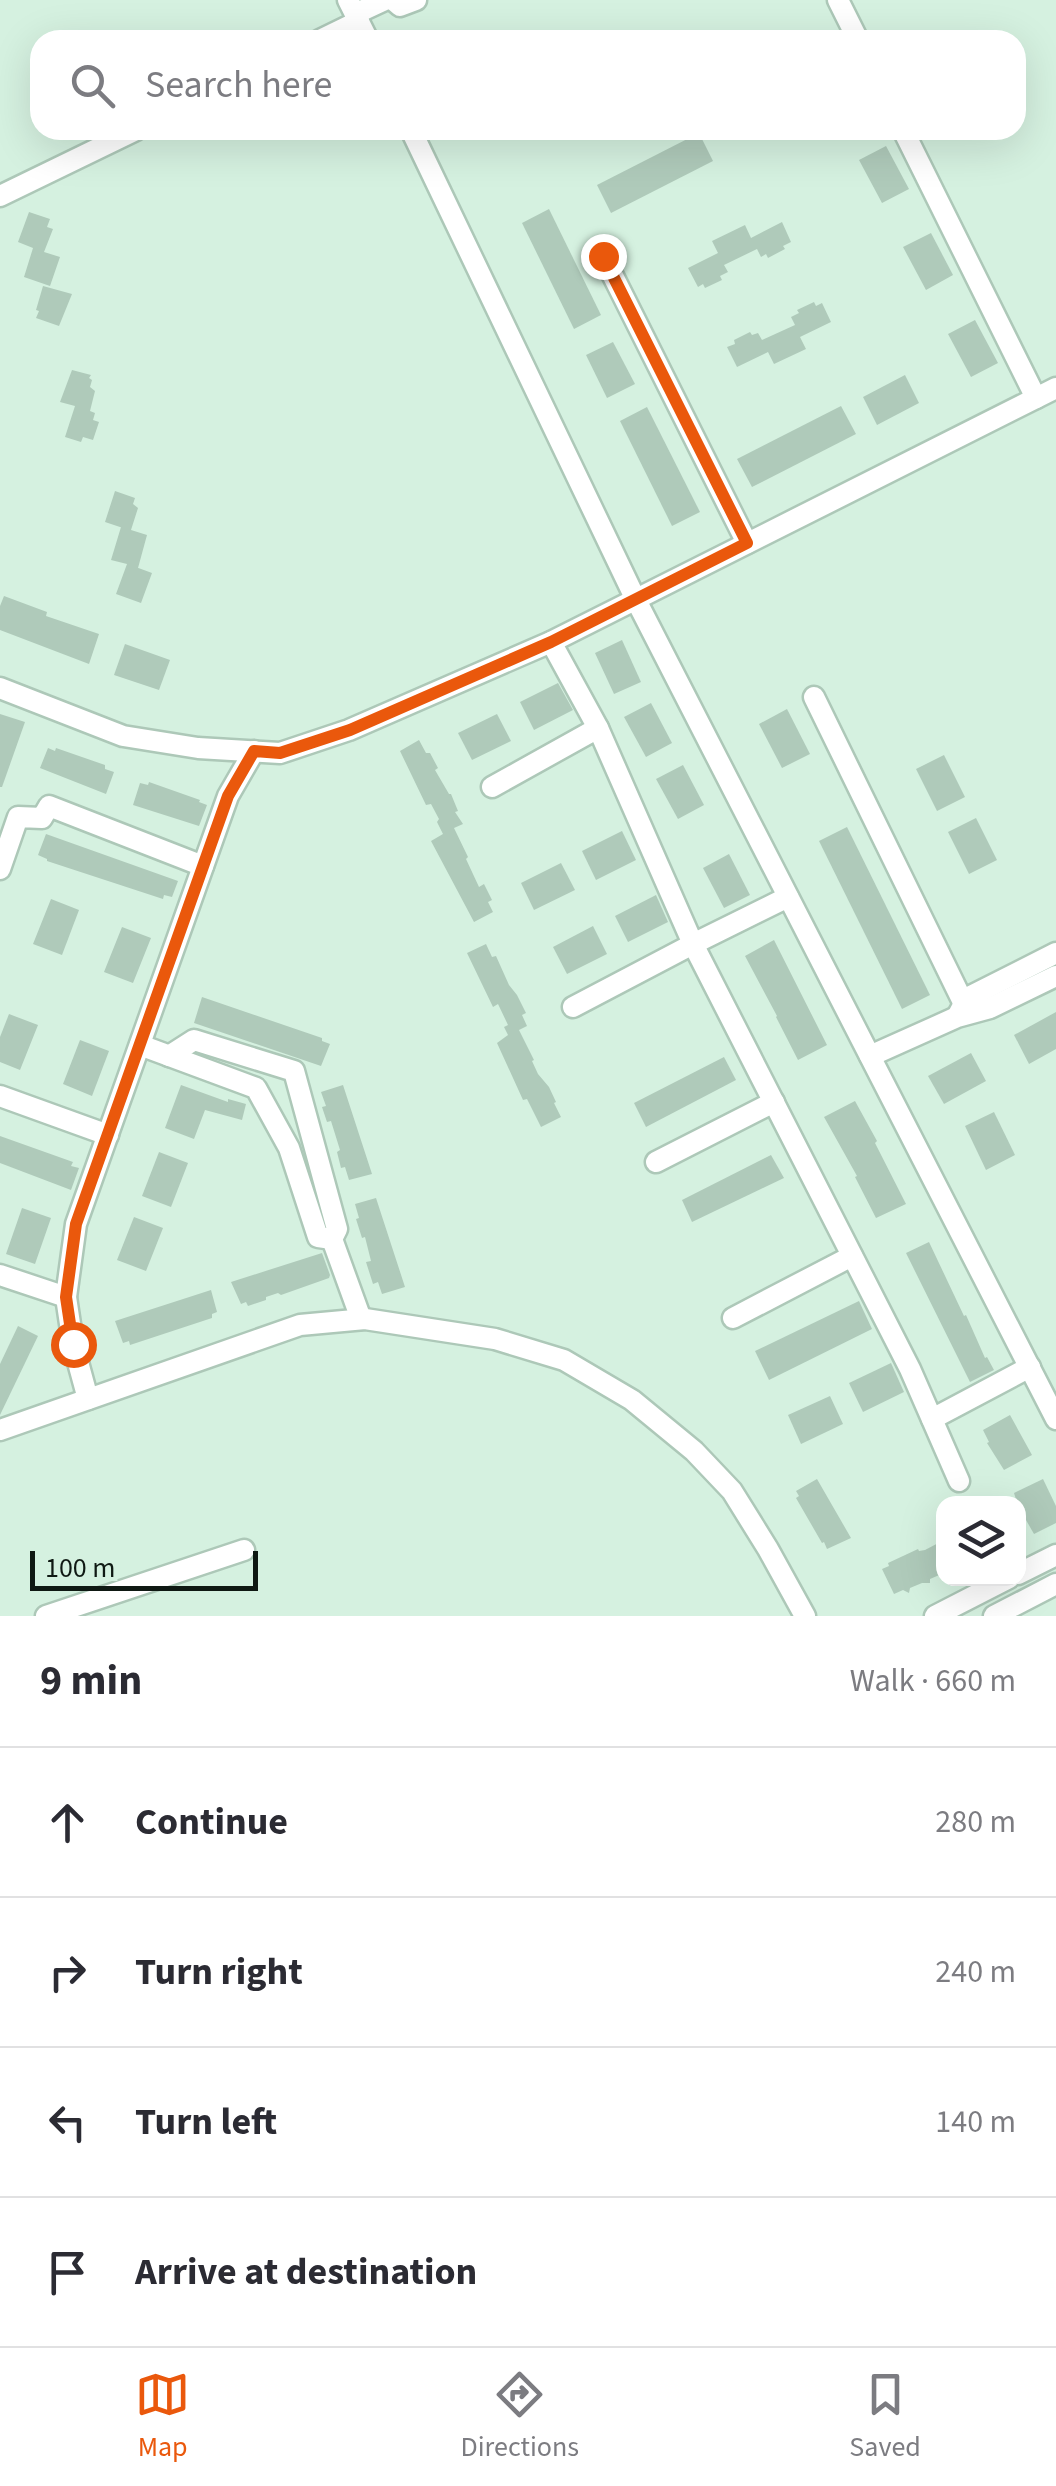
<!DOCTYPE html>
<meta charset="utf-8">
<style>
:root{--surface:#fff;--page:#f2f2f3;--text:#2b2b33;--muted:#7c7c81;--line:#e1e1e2;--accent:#ea580c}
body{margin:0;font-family:"Source Sans 3",sans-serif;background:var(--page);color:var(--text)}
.controls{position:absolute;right:30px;bottom:30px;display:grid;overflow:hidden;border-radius:20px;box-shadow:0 10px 40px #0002}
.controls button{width:90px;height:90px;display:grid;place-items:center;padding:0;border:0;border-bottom:2px solid var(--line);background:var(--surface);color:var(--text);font:50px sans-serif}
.scale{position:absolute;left:30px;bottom:25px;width:228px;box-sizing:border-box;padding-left:10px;border:5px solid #0f1913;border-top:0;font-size:28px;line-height:35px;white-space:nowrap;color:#0f1913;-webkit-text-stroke:8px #d5f1e0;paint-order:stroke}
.stop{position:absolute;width:30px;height:30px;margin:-22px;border:8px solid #ea580c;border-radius:50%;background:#fff}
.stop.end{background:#ea580c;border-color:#fff;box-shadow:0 2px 10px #0008}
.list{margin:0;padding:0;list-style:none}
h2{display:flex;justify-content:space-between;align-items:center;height:130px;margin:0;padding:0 40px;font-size:42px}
h2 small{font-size:32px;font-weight:400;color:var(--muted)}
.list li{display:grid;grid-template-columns:65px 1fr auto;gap:30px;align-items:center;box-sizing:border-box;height:150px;padding:0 40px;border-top:2px solid var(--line)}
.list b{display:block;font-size:38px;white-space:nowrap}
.list em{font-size:32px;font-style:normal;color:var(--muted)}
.icon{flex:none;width:55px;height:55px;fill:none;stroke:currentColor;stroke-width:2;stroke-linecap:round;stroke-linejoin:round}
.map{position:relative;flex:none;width:1056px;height:1616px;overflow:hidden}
.search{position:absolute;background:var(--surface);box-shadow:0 10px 40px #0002;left:30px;right:30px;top:30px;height:110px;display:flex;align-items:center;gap:25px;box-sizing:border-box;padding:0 35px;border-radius:30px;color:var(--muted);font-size:38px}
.sheet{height:730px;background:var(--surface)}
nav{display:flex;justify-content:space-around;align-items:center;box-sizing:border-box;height:140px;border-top:2px solid var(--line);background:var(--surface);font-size:28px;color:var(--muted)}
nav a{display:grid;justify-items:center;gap:5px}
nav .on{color:var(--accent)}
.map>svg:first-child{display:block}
.building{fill:#afcaba}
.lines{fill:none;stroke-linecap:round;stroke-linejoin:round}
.minor-casing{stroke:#adc8b8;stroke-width:25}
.minor{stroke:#fff;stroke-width:20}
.route{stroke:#ea580c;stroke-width:12}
</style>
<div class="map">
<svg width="1056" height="1616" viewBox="0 0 1056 1616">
<rect width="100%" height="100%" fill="#d5f1e0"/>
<g class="building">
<polygon points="699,133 713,161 611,213 597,185"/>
<polygon points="886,146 909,189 882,203 859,160"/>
<polygon points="549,209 601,315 574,329 522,223"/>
<polygon points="29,212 50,219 47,227 53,229 44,252 60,257 50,286 24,277 33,248 18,242"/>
<polygon points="782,222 791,242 783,246 785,249 768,258 766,254 761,257 757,249 724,265 728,272 720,276 722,280 705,288 703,284 698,287 688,268 718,253 712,241 745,225 751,238"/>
<polygon points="931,233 953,275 926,290 903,247"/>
<polygon points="43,286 72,294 59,326 36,318 39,311 36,310"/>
<polygon points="814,302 816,306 822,303 831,322 800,337 806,349 774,364 768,352 737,367 727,347 735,344 734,340 750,332 752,335 758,333 762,340 795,325 791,317 799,313 797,310"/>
<polygon points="975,320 998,363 971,377 948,334"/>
<polygon points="613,342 635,384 607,398 586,355"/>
<polygon points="72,370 91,375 89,378 92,380 90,387 95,391 90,411 95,413 93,420 99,422 93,440 83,437 81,442 65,437 75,406 60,402"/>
<polygon points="905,375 919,403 877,425 863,397"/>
<polygon points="841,406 856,434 752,487 737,459"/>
<polygon points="647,407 700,512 672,526 620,421"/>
<polygon points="115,491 135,498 133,504 138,508 131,530 147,535 138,568 133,566 152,573 141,603 116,594 127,564 111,560 121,527 123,528 105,522"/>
<polygon points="4,596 47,612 46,616 99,634 89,664 0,630 0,606"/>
<polygon points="622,640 641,682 614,694 595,653"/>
<polygon points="125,644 170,660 159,690 114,675"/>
<polygon points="558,683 573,710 534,730 520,702"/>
<polygon points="651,703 672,743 646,757 624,717"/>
<polygon points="787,709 810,754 782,768 759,724"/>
<polygon points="0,714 25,722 2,787 0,787"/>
<polygon points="497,714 511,741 472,760 458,733"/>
<polygon points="419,740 426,753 430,753 438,768 435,770 449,794 451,794 458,811 455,812 463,824 454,828 468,857 466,859 479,887 484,884 492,900 488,902 493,912 474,922 431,841 443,834 437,822 439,819 431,804 426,805 400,751"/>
<polygon points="48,748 55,751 56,748 105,765 105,769 114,772 106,794 40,768"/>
<polygon points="944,755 965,797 937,811 916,769"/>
<polygon points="683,765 704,805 678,819 656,779"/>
<polygon points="149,782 200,800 199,802 207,805 199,826 133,805 140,783 148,785"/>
<polygon points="976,818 997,860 969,874 948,832"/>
<polygon points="847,827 930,995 902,1009 819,841"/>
<polygon points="622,831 636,860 596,880 582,851"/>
<polygon points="46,834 178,881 172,897 164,895 163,899 47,861 47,859 38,855"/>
<polygon points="729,854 750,895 724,908 703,868"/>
<polygon points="561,863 575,890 534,910 521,883"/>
<polygon points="656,895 668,922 628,942 615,916"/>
<polygon points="51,899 79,910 62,955 33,944"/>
<polygon points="593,926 607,954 567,974 553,947"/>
<polygon points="122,927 151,938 133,983 104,972"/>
<polygon points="774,940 827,1045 798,1060 776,1017 777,1016 745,956"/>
<polygon points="486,944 492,957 496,956 509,985 517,995 526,1013 522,1015 527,1026 519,1030 534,1060 532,1061 538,1074 549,1087 556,1102 554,1103 561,1117 541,1127 527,1099 523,1100 497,1043 508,1035 504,1027 508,1025 498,1004 493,1007 467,953"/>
<polygon points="202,997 322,1038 322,1041 330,1044 321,1066 194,1023"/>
<polygon points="1056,1012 1056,1049 1029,1064 1014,1035"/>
<polygon points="9,1014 38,1025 20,1070 0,1062 0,1037"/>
<polygon points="80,1040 109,1051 92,1096 63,1084"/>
<polygon points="971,1053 986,1081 944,1104 928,1076"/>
<polygon points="724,1057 736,1080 646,1127 634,1103"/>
<polygon points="181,1085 228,1102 228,1099 246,1104 242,1120 205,1110 194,1139 165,1128"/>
<polygon points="343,1085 372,1174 349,1180 345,1167 341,1168 337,1152 340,1150 331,1121 327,1122 322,1107 326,1106 321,1092"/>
<polygon points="855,1101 877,1141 875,1143 906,1204 876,1218 855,1177 857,1176 824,1117"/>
<polygon points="994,1112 1015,1155 986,1170 965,1126"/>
<polygon points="0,1136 73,1162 71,1166 79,1168 71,1190 0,1163"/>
<polygon points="159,1152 188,1163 171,1207 142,1196"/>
<polygon points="771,1155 784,1178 692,1222 682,1200"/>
<polygon points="376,1198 405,1287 382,1294 378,1282 373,1284 366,1262 371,1261 365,1237 362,1238 356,1219 359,1218 355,1204"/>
<polygon points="22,1208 51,1218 35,1264 6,1254"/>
<polygon points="134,1217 163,1228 146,1271 117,1260"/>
<polygon points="929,1242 964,1316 966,1315 985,1358 987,1357 994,1370 970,1382 906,1253"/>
<polygon points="322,1253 330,1275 329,1278 281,1295 278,1293 266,1297 266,1300 248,1306 246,1302 241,1304 231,1282"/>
<polygon points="211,1290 217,1312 212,1314 212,1318 130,1345 129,1341 123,1343 115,1321"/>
<polygon points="859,1301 872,1329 769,1380 755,1351"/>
<polygon points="18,1326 38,1336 0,1415 0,1364"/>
<polygon points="891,1363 904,1392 863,1412 849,1383"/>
<polygon points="830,1396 843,1424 801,1444 788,1415"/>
<polygon points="1010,1415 1032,1455 1004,1470 987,1443 989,1442 983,1430"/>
<polygon points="817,1479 851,1538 827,1549 824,1542 822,1543 796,1498 799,1496 796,1491"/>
<polygon points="1043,1479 1056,1506 1056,1523 1034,1534 1018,1506 1014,1493"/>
<polygon points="944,1540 944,1573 930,1579 930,1583 922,1583 910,1588 909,1593 903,1590 894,1594 882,1569 889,1566 888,1563 918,1549 919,1551 925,1550"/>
</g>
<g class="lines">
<g class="minor-casing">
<g id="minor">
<polyline points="348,0 368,40"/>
<polyline points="393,0 400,6 416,0"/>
<polyline points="838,0 858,40"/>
<polyline points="355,14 385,0"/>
<polyline points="320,40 359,21"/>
<polyline points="411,130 636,600 1056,1419"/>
<polyline points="903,130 1036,398"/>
<polyline points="0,196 136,130"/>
<polyline points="603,256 747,543"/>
<polyline points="551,642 598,728"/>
<polyline points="0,688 123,736 198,748 280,753 349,730 551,642 1056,388"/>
<polyline points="814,697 964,1004"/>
<polyline points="492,787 598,728 693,944 573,1007"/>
<polyline points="0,869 18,817 42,818 49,806 203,866"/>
<polyline points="788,897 693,944 910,1369 959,1481"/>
<polyline points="958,1015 967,998 1056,953"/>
<polyline points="140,1045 256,1088 289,1148 318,1237 332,1239"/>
<polyline points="169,1056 194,1040 294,1071 337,1229 332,1239 361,1319"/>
<polyline points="870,1056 957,1017 990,1008 1056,976"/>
<polyline points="0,1096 108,1135"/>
<polyline points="656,1162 774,1102"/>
<polyline points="0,1275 66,1297"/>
<polyline points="733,1318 852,1256"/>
<polyline points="88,1399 73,1344 66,1297 76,1224 228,796 254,751"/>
<polyline points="932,1419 1030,1367"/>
<polyline points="0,1430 300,1325 365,1319 495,1339 564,1360 632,1400 694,1451 732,1491 768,1549 805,1616"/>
<polyline points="1018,1574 1056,1555"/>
<polyline points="46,1616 244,1550"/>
<polyline points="935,1616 1009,1578"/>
<polyline points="994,1616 1056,1584"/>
</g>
</g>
<use href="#minor" class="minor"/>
</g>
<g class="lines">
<polyline class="route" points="73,1344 66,1297 76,1224 228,796 254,751 280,753 350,730 551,642 747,543 603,256"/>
</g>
</svg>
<div class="controls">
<button><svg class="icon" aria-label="layers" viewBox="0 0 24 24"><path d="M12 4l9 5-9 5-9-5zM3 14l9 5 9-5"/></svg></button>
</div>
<div class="scale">100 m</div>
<div class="stop" style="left:73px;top:1344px"></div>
<div class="stop end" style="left:603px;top:256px"></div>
<div class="search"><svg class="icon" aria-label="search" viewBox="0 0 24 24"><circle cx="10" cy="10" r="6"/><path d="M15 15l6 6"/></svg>Search here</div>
</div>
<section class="sheet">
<h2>9 min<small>Walk · 660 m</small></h2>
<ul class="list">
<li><svg class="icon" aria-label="ahead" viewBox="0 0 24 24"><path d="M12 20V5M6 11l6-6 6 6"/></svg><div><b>Continue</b></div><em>280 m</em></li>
<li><svg class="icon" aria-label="right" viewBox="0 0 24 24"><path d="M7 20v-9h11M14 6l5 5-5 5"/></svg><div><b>Turn right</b></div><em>240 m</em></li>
<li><svg class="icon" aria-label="left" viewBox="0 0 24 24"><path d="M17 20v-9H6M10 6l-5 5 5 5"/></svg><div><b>Turn left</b></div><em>140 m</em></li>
<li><svg class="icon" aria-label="arrive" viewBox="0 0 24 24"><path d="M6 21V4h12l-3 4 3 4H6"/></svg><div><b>Arrive at destination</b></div></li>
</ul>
</section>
<nav>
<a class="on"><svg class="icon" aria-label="map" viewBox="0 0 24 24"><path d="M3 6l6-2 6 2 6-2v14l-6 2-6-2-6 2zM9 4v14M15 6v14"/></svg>Map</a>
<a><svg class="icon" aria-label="directions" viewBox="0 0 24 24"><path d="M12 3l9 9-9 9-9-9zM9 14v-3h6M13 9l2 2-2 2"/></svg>Directions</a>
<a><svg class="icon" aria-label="saved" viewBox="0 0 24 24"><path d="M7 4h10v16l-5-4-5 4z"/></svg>Saved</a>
</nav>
